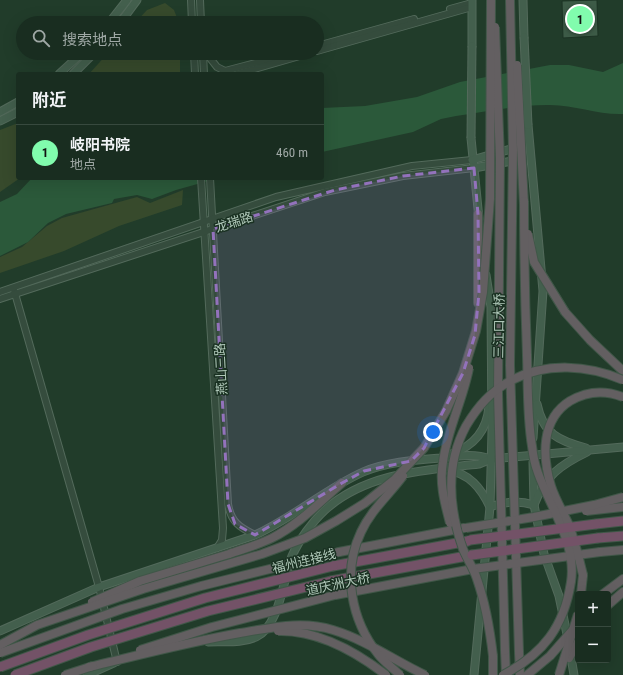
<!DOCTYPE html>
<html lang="zh">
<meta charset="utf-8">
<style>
:root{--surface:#192d20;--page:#26392d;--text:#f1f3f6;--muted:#9fa8a5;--line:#37493e;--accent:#81fcad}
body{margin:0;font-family:"Roboto Condensed","Noto Sans SC",sans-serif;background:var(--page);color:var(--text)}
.controls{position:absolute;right:12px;bottom:12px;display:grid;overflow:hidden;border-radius:4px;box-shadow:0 4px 16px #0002}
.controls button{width:36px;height:36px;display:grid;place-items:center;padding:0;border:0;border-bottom:1px solid var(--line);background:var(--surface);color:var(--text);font:20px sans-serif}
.you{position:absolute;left:433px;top:432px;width:14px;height:14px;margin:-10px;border:3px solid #fff;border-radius:50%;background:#1a73e8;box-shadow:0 0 0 6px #1a73e833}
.badge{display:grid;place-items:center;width:26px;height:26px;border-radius:50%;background:var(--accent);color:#111;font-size:13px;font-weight:700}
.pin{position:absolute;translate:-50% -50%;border:2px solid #fff;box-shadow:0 1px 4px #0006}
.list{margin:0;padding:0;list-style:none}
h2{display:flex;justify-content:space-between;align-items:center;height:52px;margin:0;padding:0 16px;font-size:17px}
h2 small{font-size:13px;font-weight:400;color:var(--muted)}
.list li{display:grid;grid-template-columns:26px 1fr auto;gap:12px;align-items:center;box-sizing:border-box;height:56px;padding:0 16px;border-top:1px solid var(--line)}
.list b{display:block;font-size:15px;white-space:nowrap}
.list p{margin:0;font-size:13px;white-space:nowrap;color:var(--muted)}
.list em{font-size:13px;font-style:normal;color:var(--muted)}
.icon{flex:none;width:22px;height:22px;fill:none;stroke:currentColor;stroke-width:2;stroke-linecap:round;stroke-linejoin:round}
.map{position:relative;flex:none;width:623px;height:675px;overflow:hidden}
.search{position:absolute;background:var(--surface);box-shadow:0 4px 16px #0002;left:16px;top:16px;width:308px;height:44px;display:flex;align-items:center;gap:10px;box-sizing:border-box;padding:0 14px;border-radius:22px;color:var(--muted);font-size:15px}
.panel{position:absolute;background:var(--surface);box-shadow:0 4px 16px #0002;left:16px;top:72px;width:308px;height:108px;border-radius:4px}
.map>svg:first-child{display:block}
.green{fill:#374a2c}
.water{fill:#2b593a}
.building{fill:#3d5b47;stroke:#1c3324}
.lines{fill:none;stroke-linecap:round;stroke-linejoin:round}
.tertiary-casing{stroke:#536a5b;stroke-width:8}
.secondary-casing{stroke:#536a5b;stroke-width:9}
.trunk-casing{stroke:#405748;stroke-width:10}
.motorway-casing{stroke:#405748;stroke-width:11}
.tertiary{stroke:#354c3d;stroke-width:6}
.secondary{stroke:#435f4d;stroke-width:7}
.trunk{stroke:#635f61;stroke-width:8}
.motorway{stroke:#735267;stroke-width:9}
.secondary-bridge-casing{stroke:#536a5b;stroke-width:9;stroke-linecap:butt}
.trunk-bridge-casing{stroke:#405748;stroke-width:10;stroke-linecap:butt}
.motorway-bridge-casing{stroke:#405748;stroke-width:11;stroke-linecap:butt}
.secondary-bridge{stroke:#435f4d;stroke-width:7}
.trunk-bridge{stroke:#635f61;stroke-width:8}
.motorway-bridge{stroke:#735267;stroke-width:9}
.marked{fill:#9372bc;fill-opacity:0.2;stroke:#9372bc;stroke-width:3;stroke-dasharray:8 5;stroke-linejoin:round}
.labels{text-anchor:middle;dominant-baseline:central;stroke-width:3;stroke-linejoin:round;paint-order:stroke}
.street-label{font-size:13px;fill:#b0c8b9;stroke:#1a3122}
</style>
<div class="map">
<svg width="623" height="675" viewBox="0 0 623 675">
<rect width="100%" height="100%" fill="#213c2a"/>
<g class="green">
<polygon points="165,3 174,10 179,23 135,23 147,10"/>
<polygon points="108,53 180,53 180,74 89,74"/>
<polygon points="18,123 18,178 20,178 0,192 0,130"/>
<polygon points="183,190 182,205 119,226 64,251 0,273 0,257 22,247 47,226 62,218 137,197 150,203"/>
</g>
<g class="water">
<path d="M 623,63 L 623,114 C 597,115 573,104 547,105 C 517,105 486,112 456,116 L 441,119 L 413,132 L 322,152 L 322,108 L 365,106 L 417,97 L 460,82 L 550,65 L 569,65 L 603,72 Z"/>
<polygon points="32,178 219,178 176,190 152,199 137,195 114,199 112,203 66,214 48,223 28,242 0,256 0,202 17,194"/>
</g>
<polygon class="building" points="597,0 598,36 563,38 562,1"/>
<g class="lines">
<g class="tertiary-casing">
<g id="tertiary">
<polyline points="191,0 192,23"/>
<polyline points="200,0 201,23"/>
<polyline points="450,9 472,3"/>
<polyline points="317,46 414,19"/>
<polyline points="317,51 472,7"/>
<polyline points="194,53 195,74"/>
<polyline points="203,53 204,74"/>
<polyline points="206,53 217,67 225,71 293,53"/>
<polyline points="237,74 310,53"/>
<polyline points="201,178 223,528 222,540 217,548"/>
<path d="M 210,178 L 228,504 C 231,522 239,527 255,535"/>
<polyline points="14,290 99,587 117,662"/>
<polyline points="0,292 276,197 412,166 472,160"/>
<polyline points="0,299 325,192 403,176 474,168"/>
</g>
</g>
<g class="secondary-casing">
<g id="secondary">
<polyline points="472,0 472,46"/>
<polyline points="523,0 524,37"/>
<polyline points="109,23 127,0"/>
<polyline points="120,23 137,0"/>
<polyline points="59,74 82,53"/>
<polyline points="73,74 94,53"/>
<polyline points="0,112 18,102"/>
<polyline points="0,121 18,112"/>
<polyline points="528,125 543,291 533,438"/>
<polyline points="471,138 479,219"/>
<polyline points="472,160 518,147"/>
<polyline points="474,168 517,160"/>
<path d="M 537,404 C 543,434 559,441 586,448"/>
<path d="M 451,454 C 474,446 487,431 489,406"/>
<polyline points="533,462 534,505 544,554 559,596 568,639"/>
<path d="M 447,470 C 469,473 481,488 490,507 C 505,501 518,500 534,505 C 545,476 560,465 587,452"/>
<path d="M 0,631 L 99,587 L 255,535 C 293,518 325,489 363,472 C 386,462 415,460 440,458 C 458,456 474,453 491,459"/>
<path d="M 208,642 C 224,641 241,644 256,637 C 280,626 283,579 292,556 C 299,540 312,522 325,510 C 367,472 427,470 479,464 L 491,459 L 623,447"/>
<polyline points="570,651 574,675"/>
<polyline points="87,675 114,663"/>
<polyline points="474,675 490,507 492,431 491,307 486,275"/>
</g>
</g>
<g class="trunk-casing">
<g id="trunk">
<polyline points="478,303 478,214"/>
<polyline points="565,312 590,340 623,371"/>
<polyline points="339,552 464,528"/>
<polyline points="600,552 623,550"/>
<path d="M 229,554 C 243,549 258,545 272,538 C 298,525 320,502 342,483"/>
<polyline points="581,594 583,575"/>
<polyline points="603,594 623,579"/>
<polyline points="335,595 473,569"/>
<polyline points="608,605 623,592"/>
<polyline points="505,651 506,675"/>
<polyline points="519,652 520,675"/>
<polyline points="493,656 493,675"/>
</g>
</g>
<g class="motorway-casing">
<g id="motorway">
<polyline points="596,524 623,521"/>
<polyline points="598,538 623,536"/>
<polyline points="333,566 468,541"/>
<polyline points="331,581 472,555"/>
</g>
</g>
<use href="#tertiary" class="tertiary"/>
<use href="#secondary" class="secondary"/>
<use href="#trunk" class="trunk"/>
<use href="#motorway" class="motorway"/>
<g class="secondary-bridge-casing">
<g id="secondary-bridge">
<polyline points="524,37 528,125"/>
<polyline points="471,138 472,46"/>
</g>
</g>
<g class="trunk-bridge-casing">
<g id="trunk-bridge">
<polyline points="510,0 513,150 510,365 519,652"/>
<polyline points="495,27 500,159 498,393 505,651"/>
<polyline points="517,65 524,205"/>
<polyline points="528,234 534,262 565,312"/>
<polyline points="586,511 623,507"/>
<path d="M 450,523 C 445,504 439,483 443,462 C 447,430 463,400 469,368"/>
<polyline points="466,528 534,517 594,505 623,497"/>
<polyline points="473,569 600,552"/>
<path d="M 583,575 C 579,558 575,542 569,525 C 563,512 555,499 551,486 C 542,456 541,419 570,401 C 587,391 605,390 623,397"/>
<polyline points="92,602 140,581 229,554"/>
<path d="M 278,631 C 318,630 355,651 386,675"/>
<polyline points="0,645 37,625 143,589 262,554 305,538 336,521 365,503 395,479 424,448 446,411 463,373 476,331 483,292 490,199 491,0"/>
<polyline points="140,650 212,627 335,595"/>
<polyline points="0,653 122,609 201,586 339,552"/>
<path d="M 493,656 C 490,630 486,605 477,579 C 474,569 467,559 463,549 C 449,509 445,465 466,426 C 478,406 491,391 512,380 C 547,362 588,365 623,380"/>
<polyline points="569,658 578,642"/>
<path d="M 89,667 C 139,655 189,642 240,633 C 271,628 301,620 333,630 C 366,640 395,661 425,675"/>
<polyline points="65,675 93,666"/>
<path d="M 400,675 C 393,668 384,662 378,654 C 351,620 342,572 361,532 C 371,510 389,495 403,476"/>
<path d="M 503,675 C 543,654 564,627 571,582 C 577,544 550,507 538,473 C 535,465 533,455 532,446 C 527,416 528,386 527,355 C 525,304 524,252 524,201"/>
<polyline points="527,675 550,656 578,624"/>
<polyline points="559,675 578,614"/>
</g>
</g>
<g class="motorway-bridge-casing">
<g id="motorway-bridge">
<polyline points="470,540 596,524"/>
<polyline points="472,555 598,538"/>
<polyline points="0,667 88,635 205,598 333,566"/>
<polyline points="15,675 91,647 208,611 331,581"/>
</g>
</g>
<use href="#secondary-bridge" class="secondary-bridge"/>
<use href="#trunk-bridge" class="trunk-bridge"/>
<use href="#motorway-bridge" class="motorway-bridge"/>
</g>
<path class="marked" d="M 474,168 L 478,214 L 479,292 L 475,335 L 463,373 L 424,448 L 411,461 L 364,471 L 342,483 L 255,535 L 235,524 L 228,504 L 213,229 L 335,190 L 403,176 Z"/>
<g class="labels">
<g class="street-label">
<text transform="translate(234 222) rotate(-18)">龙瑞路</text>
<text transform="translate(499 326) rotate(-89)">三江口大桥</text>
<text transform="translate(221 369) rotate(-93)">燕山三路</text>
<text transform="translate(304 561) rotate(-14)">福州连接线</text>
<text transform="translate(338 584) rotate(-12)">道庆洲大桥</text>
</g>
</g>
</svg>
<div class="controls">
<button>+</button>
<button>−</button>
</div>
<div class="you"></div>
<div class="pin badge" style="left:580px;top:19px">1</div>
<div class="search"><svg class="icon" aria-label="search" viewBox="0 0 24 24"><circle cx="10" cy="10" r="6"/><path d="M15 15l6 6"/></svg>搜索地点</div>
<section class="panel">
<h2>附近<small></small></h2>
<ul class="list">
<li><span class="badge">1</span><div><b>岐阳书院</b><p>地点</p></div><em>460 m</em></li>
</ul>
</section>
</div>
